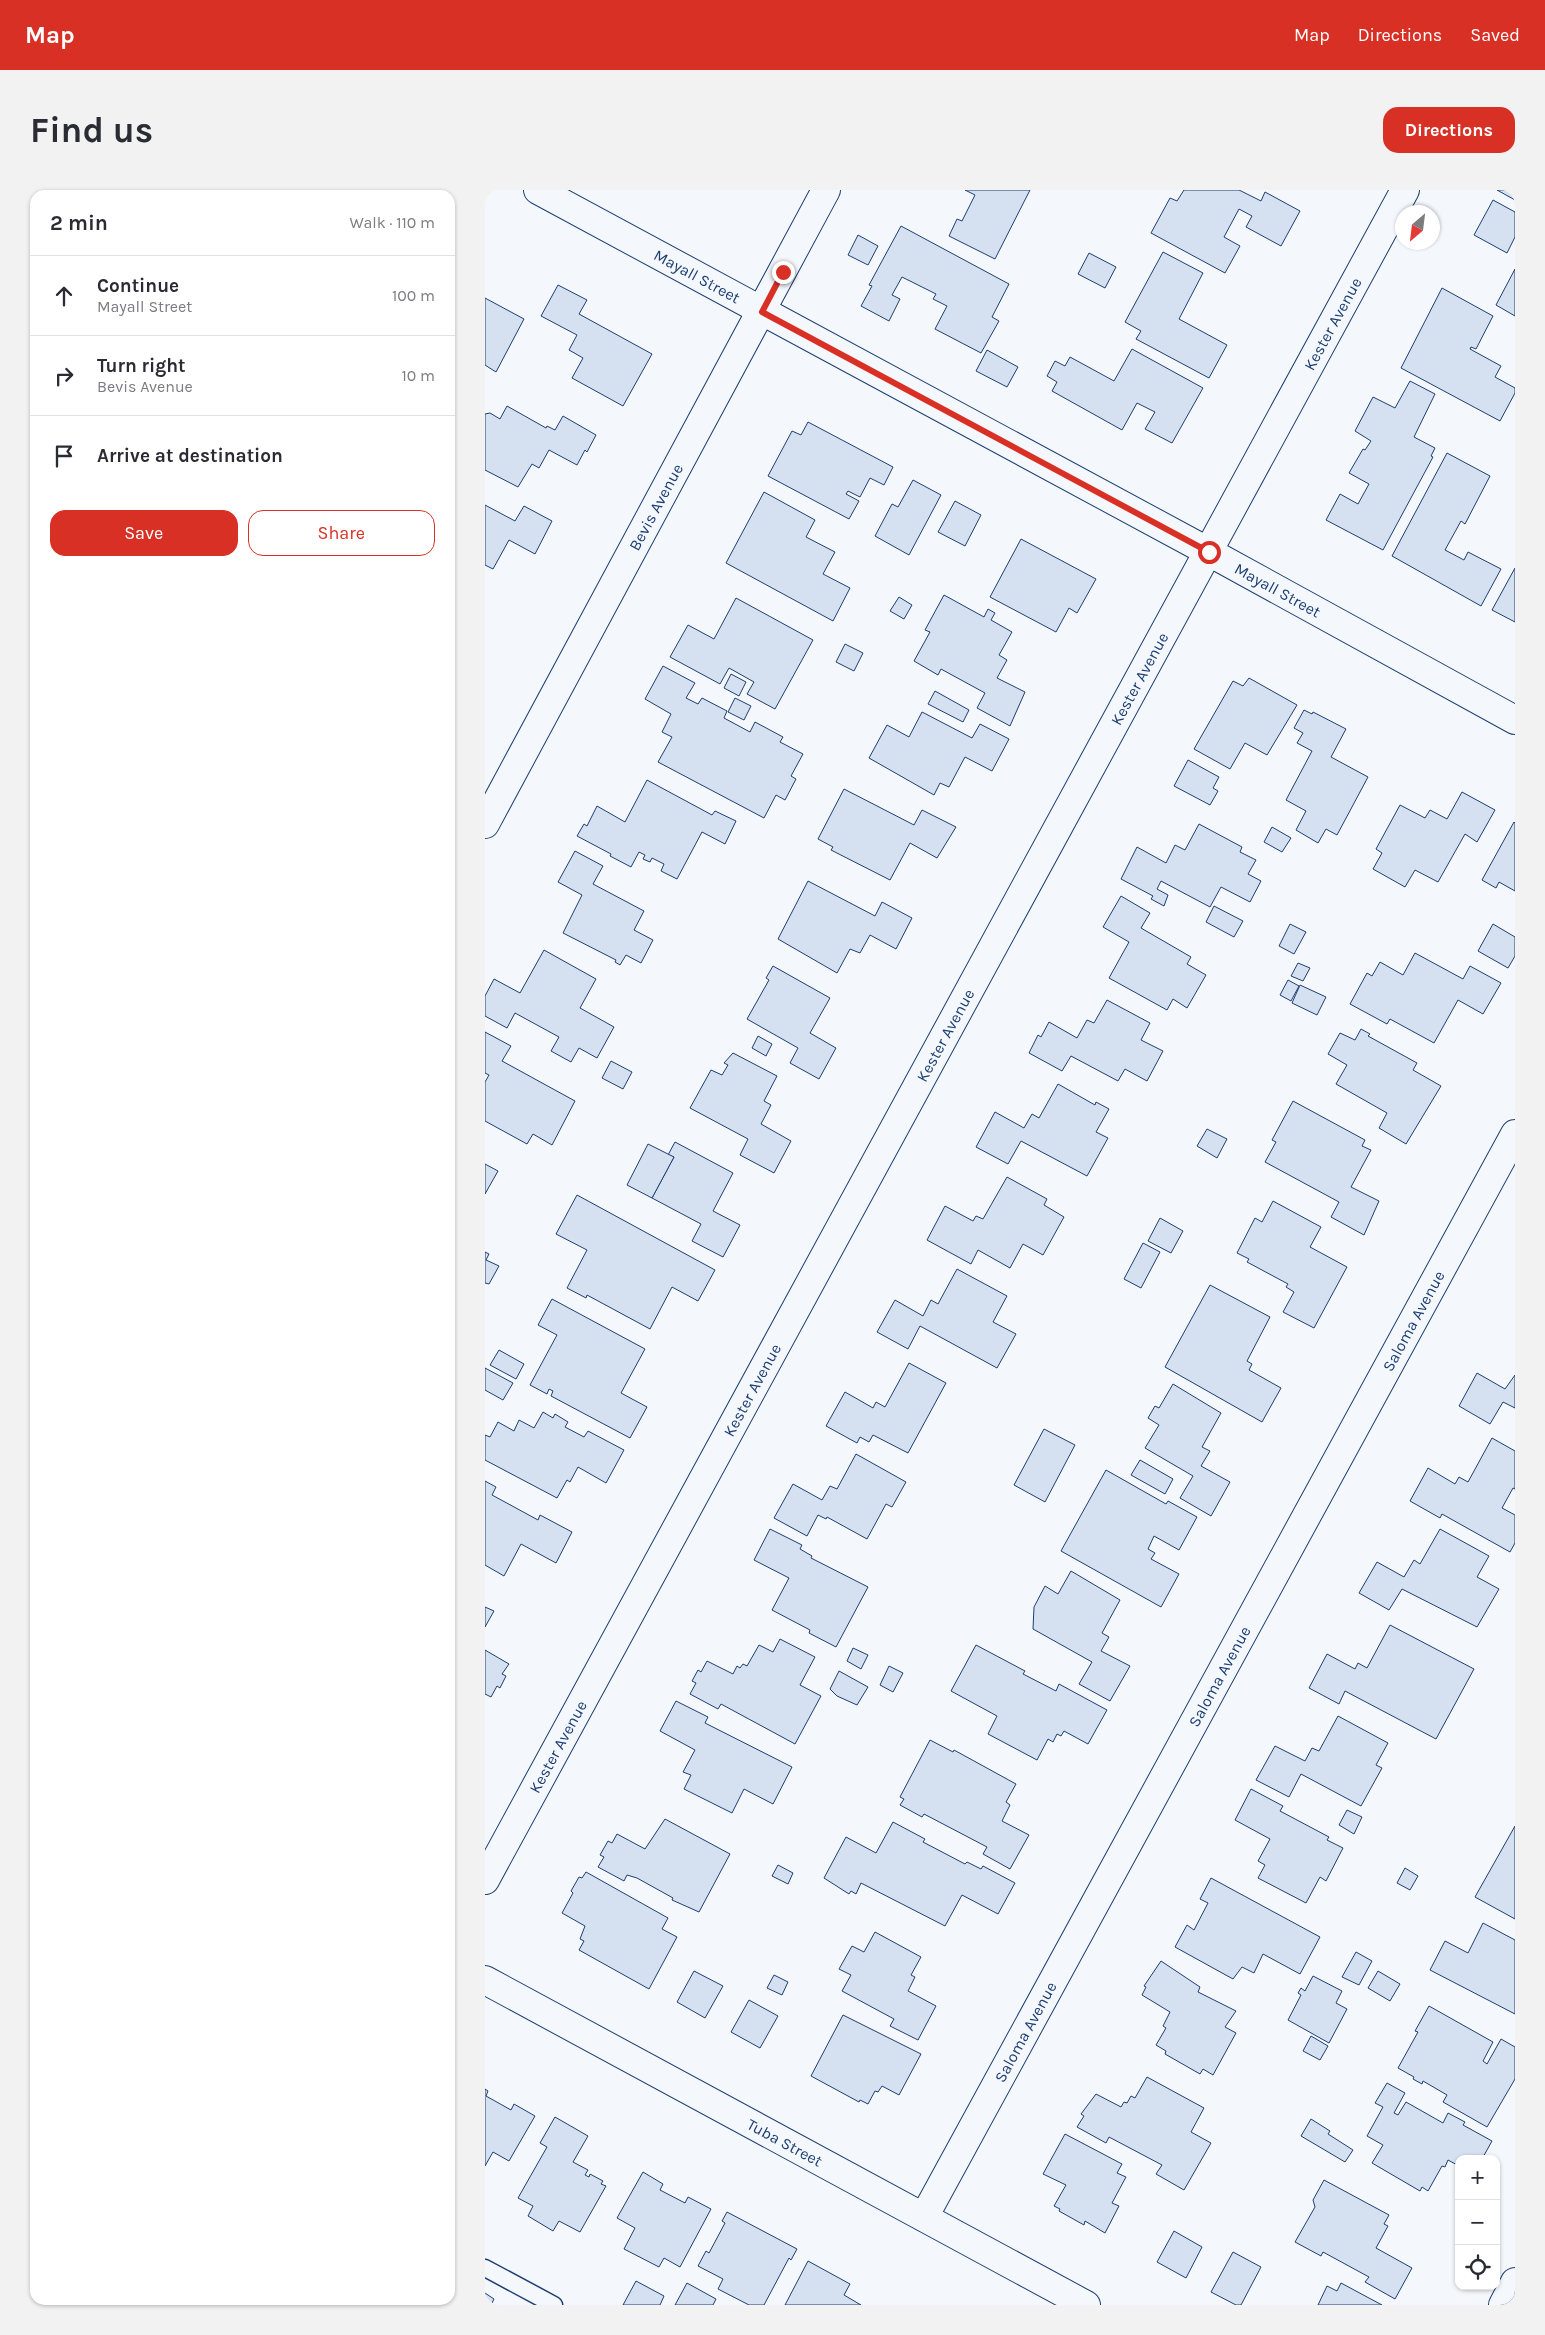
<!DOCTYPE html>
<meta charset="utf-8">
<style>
:root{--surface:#fff;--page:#f2f2f3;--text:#2b2b33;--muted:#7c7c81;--line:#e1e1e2;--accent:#d93025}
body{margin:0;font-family:Karla,sans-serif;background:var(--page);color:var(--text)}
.controls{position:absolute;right:15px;bottom:15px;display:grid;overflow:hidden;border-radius:10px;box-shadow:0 1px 4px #0004}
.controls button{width:45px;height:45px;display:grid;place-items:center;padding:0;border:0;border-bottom:1px solid var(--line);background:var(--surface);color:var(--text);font:25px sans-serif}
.compass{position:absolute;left:910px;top:15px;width:45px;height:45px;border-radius:50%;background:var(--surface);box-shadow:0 1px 4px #0004;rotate:208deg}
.stop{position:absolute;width:15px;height:15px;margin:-11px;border:4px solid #d93025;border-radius:50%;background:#fff}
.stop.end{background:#d93025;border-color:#fff;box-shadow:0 1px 5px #0008}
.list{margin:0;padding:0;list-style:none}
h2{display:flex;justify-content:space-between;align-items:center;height:65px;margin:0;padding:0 20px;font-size:21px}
h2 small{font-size:16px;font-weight:400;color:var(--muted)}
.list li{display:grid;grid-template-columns:32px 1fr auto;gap:15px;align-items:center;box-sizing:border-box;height:80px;padding:0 20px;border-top:1px solid var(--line)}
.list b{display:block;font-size:19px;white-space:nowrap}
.list p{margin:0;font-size:16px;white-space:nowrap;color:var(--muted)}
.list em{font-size:16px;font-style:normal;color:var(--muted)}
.actions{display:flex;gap:10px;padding:15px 20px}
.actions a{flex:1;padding:11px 0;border:1px solid var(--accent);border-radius:15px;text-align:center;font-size:18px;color:var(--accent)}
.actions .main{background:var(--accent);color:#fff}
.icon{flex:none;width:28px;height:28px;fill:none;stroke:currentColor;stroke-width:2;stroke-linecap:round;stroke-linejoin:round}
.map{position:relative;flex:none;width:1030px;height:2115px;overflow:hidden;border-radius:15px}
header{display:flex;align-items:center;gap:30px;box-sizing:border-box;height:70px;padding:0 25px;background:var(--accent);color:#fff}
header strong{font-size:24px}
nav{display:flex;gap:28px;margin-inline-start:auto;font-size:18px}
.intro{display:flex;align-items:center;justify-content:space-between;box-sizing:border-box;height:120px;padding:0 30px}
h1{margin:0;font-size:35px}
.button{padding:12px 22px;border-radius:15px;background:var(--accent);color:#fff;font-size:18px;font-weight:700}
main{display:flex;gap:30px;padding:0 30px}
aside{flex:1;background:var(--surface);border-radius:15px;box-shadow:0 1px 4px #0004}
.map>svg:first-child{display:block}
.building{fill:#d5e0f0;stroke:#1d3f73}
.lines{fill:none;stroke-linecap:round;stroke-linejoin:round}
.lane-casing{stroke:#1d3f73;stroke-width:19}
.street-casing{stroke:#1d3f73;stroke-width:30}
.secondary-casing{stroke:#1d3f73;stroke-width:30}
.lane{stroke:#f4f7fb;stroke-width:16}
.street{stroke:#f4f7fb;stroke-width:28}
.secondary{stroke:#f4f7fb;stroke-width:28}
.route{stroke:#d93025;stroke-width:6}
.labels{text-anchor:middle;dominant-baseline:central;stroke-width:4;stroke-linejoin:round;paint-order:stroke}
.street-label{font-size:16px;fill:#1d3f73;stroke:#f4f7fb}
</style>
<header>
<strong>Map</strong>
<nav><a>Map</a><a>Directions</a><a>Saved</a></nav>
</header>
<div class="intro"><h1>Find us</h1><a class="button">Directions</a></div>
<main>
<aside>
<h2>2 min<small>Walk · 110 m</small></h2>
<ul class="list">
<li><svg class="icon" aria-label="ahead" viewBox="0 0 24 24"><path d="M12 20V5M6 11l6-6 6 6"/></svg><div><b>Continue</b><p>Mayall Street</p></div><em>100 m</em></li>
<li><svg class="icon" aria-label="right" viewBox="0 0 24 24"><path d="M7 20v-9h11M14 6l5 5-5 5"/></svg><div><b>Turn right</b><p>Bevis Avenue</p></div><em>10 m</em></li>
<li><svg class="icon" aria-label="arrive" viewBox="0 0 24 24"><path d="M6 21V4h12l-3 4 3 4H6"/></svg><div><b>Arrive at destination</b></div></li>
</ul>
<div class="actions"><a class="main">Save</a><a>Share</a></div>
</aside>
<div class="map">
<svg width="1030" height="2115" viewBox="0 0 1030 2115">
<rect width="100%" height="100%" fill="#f4f7fb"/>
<g class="building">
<polygon points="480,0 545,0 510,69 464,46 472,29 477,31 490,5"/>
<polygon points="699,0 754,0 776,11 780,2 815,21 796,56 761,37 767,26 754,19 739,47 755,56 740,83 666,43 685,8 692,11"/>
<polygon points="1012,0 1030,0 1030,10"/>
<polygon points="1008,10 1030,22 1030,47 1022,63 989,45"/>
<polygon points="416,36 524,94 507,127 514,131 496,163 450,139 462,116 448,109 451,104 417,87 407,105 415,109 404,131 376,116 387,96 384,95"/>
<polygon points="373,45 393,56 383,75 363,65"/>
<polygon points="678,62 718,83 694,129 742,155 724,188 651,149 656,141 640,132"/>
<polygon points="604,63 631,77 620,98 593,84"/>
<polygon points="1030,79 1030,126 1011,115"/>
<polygon points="73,95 102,110 94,124 167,164 138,216 87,188 98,168 84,160 92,145 56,126"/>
<polygon points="957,98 1008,126 991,159 986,157 985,159 1016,176 1010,187 1030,198 1030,203 1015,231 916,178"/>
<polygon points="0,108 39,129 11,182 0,175"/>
<polygon points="647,159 718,198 687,253 660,239 670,222 652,213 637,240 567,201 572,192 562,186 570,171 580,176 585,167 629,191"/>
<polygon points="502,160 533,177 522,197 491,181"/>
<polygon points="925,191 950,204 929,247 950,258 946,266 948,267 898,360 841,330 855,304 873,314 884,294 864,283 878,259 880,260 886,251 870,241 888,207 910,218"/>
<polygon points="22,216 61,238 62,236 70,240 78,226 111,245 102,262 100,260 92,275 64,260 54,278 47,274 33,297 0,280 0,224 5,223 15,229"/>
<polygon points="323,232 408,277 399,295 385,288 375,307 363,301 361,304 374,311 364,329 283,286 307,241 316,245"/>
<polygon points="962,263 1005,286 980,334 976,331 960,360 979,370 983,362 1016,379 996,416 907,366"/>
<polygon points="428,290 456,305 424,365 390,346 407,314 413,317"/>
<polygon points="279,302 330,330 321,347 350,362 338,384 365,398 348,431 241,373"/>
<polygon points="470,311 496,325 480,356 453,342"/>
<polygon points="0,315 30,331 39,316 67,331 50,364 24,350 8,379 0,375"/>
<polygon points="536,349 611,389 592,423 584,418 571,442 505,407"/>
<polygon points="1030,378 1030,432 1007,420"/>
<polygon points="459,405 499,427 503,419 510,423 506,430 527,442 514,465 522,470 512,488 540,502 525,536 492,518 500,503 456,479 453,485 429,471 445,442 440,440"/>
<polygon points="414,407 427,415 419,429 405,421"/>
<polygon points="251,408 328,450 290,519 262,504 269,492 244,478 235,494 185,467 203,435 229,449"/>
<polygon points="360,454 378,463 369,481 351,472"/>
<polygon points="178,476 210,493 201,508 213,514 217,508 242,521 239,528 265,542 270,532 298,547 295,552 318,564 306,586 311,589 300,610 291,605 279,628 173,572 187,547 177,542 186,524 160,509"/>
<polygon points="246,484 261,492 254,506 239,498"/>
<polygon points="764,488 812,515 782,565 760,553 745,579 709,559 748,491 758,496"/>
<polygon points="450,501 484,520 478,532 443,514"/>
<polygon points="250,508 266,516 259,530 243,522"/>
<polygon points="819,520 827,524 828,522 861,539 846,567 883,587 852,645 841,639 833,653 811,640 821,621 801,610 827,561 812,553 818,543 809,538"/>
<polygon points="437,522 487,548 495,534 524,549 507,581 480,567 464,597 455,593 449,605 384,568 402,535 424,547"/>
<polygon points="703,570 734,587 728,598 733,601 725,615 689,596"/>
<polygon points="162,590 227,625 230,621 251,631 240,654 217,642 192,689 176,681 179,674 167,668 165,672 158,669 160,665 154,662 146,677 125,666 126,664 92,646 99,634 102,636 112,616 140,632"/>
<polygon points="359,599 429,635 437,620 471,637 452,668 425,653 405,690 346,660 348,657 333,649"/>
<polygon points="977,602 1010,620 992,652 980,644 953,692 930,680 920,697 888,679 897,663 891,659 915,615 940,628 945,620 962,629"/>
<polygon points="1029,632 1030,633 1030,701 1014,692 1011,698 997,690"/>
<polygon points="714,634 757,657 755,662 771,670 763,684 776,691 765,712 736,697 725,717 676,691 672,699 683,705 679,716 666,709 668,706 636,689 652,657 681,673 690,655 700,660"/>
<polygon points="787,637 806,648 797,662 779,652"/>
<polygon points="90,661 118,676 108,694 159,721 149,740 168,750 156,773 141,765 135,775 130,772 131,770 78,743 97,705 73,692"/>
<polygon points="323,691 390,726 397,712 427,728 411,759 385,745 375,763 365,759 352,783 293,749"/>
<polygon points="636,706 665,723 656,738 706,767 702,774 721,785 702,818 688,809 682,820 624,788 644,752 618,737"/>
<polygon points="729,716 758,731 749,747 721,732"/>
<polygon points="805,734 821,742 809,764 794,756"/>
<polygon points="1008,734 1030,747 1030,766 1023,778 993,761"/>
<polygon points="59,760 111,789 95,818 129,837 112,868 94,858 86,872 66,861 74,847 30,823 22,838 0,826 0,806 9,789 35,803"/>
<polygon points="930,763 978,789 985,776 1016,793 998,824 973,810 949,853 905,829 902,834 865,814 882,783 887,786 895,772 918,785"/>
<polygon points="813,773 825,778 818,791 806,786"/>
<polygon points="288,776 345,808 325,843 351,858 334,889 305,873 313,858 262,829 284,790 281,788"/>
<polygon points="803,790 814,796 806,811 795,805"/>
<polygon points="815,795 841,807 832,825 807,813"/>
<polygon points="622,810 665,833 656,850 678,861 662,891 640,879 633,891 586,866 577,881 544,863 553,845 556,847 564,832 592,848 602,830 609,833"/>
<polygon points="876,839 885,844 883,846 932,873 928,880 956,896 921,954 894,938 902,923 851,894 862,875 843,864 855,843 870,850"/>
<polygon points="0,842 26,856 17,871 90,911 67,955 48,944 42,954 0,931 0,892 4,885 0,883"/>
<polygon points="273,846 287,854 281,866 267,858"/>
<polygon points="248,863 292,886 279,911 286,915 276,934 306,951 289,983 255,965 263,949 205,918 226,880 237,885 243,875 239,873"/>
<polygon points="126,871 147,882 138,899 117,888"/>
<polygon points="573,894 610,915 611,912 624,919 611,942 623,948 602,986 536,951 523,974 491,957 510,922 539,938 547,924 554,928"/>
<polygon points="808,911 880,950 877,956 886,960 866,997 894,1011 879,1045 846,1027 854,1012 780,972 791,952 787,950"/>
<polygon points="722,939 742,949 732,968 712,956"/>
<polygon points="190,952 248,983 228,1021 255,1035 238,1067 207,1051 216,1034 167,1008 189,967 183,965"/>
<polygon points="163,954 189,967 167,1008 142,995"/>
<polygon points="0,974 13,981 0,1004"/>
<polygon points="522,987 562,1009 559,1015 579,1027 558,1065 538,1054 525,1078 493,1060 486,1074 442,1050 460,1016 488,1031 491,1026 498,1029"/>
<polygon points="92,1005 230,1080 213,1111 187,1097 165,1139 102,1105 101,1108 82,1098 102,1060 71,1044"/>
<polygon points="788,1011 836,1037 825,1057 862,1077 829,1138 798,1122 809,1102 801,1097 803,1094 762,1072 764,1069 752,1063 770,1028 777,1032"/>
<polygon points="675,1028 698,1041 686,1063 663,1051"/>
<polygon points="658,1053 675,1062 656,1098 639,1089"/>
<polygon points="0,1062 4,1064 1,1070 14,1076 4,1094 0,1093"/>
<polygon points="472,1079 522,1106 508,1132 531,1144 512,1178 435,1136 423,1159 392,1142 410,1110 438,1126 446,1110 453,1114"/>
<polygon points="725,1095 785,1127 762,1171 767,1174 764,1180 796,1198 777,1232 680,1177"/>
<polygon points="67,1109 160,1159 136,1203 162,1217 145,1248 66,1206 68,1201 64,1199 62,1204 45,1195 72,1145 53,1135"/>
<polygon points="14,1160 39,1174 31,1189 5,1175"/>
<polygon points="424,1173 461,1193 423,1263 388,1245 384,1252 375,1247 372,1253 341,1236 360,1202 388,1218 391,1212 400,1217"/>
<polygon points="0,1178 28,1193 18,1210 0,1200"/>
<polygon points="992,1183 1020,1199 1030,1185 1030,1218 1018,1212 1005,1234 974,1216"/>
<polygon points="688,1194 736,1223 717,1257 725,1261 716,1276 745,1292 726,1326 695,1308 708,1286 660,1258 674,1235 663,1228 670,1216 674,1218"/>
<polygon points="58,1222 68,1228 70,1224 83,1232 80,1237 99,1247 103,1241 139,1260 121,1293 93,1277 85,1292 82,1290 72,1308 0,1270 0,1245 5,1247 13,1232 29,1241 34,1230 49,1238"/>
<polygon points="559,1239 590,1255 560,1312 529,1295"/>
<polygon points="1007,1248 1030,1261 1030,1299 1028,1298 1017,1318 1030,1325 1030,1353 1025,1362 957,1324 955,1328 925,1311 943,1278 970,1294 974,1287 983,1292"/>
<polygon points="371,1264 421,1292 407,1317 401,1314 382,1349 342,1327 341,1329 333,1325 322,1346 289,1328 308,1294 337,1310 345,1296 352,1299"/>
<polygon points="655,1270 688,1289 680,1304 646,1285"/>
<polygon points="621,1280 681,1314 683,1311 712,1327 694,1360 669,1346 663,1359 670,1363 666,1369 694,1384 676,1417 576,1361"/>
<polygon points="0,1291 11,1297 7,1305 53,1330 55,1325 87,1342 71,1373 36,1354 19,1386 0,1375"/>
<polygon points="285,1339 317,1355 315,1359 327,1366 326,1368 383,1397 351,1457 324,1443 325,1440 287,1420 304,1388 269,1370"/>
<polygon points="955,1339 1004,1366 992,1387 1014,1399 992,1437 917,1399 904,1420 874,1403 892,1372 919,1387 929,1370 935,1374"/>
<polygon points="586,1381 635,1410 617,1443 624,1447 616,1461 645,1476 625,1511 594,1494 607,1472 548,1439 549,1417 560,1396 573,1404"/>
<polygon points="0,1417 9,1421 0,1437"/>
<polygon points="905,1435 989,1479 951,1549 860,1501 854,1514 824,1498 842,1464 870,1479 873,1473 882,1478"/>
<polygon points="295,1449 330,1467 315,1495 336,1506 310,1554 236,1514 233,1519 205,1504 211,1493 207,1491 213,1480 216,1482 222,1471 248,1484 252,1476 255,1478 258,1474 262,1476 274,1455 288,1462"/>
<polygon points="491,1455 540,1481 538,1484 571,1501 574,1494 622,1520 603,1554 579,1541 576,1546 572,1544 568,1552 563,1549 552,1570 503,1544 512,1526 466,1501"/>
<polygon points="368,1458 383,1465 376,1479 362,1471"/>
<polygon points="0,1460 24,1474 17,1484 21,1486 15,1498 12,1496 6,1507 0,1504"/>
<polygon points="404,1476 418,1483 408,1502 395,1495"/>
<polygon points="354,1481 383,1497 372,1515 352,1506 345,1499"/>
<polygon points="191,1511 223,1527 220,1533 307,1577 288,1614 259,1599 247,1623 199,1599 206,1585 198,1582 210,1560 175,1541"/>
<polygon points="853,1526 903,1553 891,1575 897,1578 876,1616 816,1584 804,1607 771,1590 790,1556 820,1571 827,1558 834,1561"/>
<polygon points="445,1550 468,1562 469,1560 531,1594 521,1612 525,1615 517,1631 544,1645 525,1679 498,1664 502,1657 439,1624 437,1627 415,1615 419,1609 415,1607"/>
<polygon points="766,1599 798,1616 795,1621 844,1647 842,1650 858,1658 841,1691 835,1687 821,1713 773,1688 780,1675 773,1671 785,1649 750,1630"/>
<polygon points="862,1620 877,1627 869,1644 854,1635"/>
<polygon points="180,1629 245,1664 214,1722 187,1710 188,1708 152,1688 142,1685 139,1691 113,1677 119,1667 115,1665 123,1651 127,1653 132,1644 160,1659"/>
<polygon points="408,1632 440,1649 438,1652 480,1674 482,1672 496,1679 498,1676 530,1693 513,1724 477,1705 460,1736 376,1693 371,1704 366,1701 364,1704 339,1688 361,1647 391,1663"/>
<polygon points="1030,1636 1030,1729 990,1707"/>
<polygon points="293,1675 308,1683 303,1694 287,1686"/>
<polygon points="920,1678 933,1686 925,1700 912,1693"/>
<polygon points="101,1682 183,1728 177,1739 192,1747 164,1799 94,1760 99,1751 95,1749 100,1736 77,1723 88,1703 86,1701 94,1687 97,1688"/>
<polygon points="726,1688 835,1747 815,1784 778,1764 769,1783 757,1777 748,1789 690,1757 702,1735 709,1740 723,1713 715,1709"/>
<polygon points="998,1733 1030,1750 1030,1824 945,1780 960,1751 983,1763"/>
<polygon points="390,1742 436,1767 426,1785 430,1787 423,1801 451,1816 433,1850 405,1836 409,1829 357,1801 366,1785 354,1779 367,1756 379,1762"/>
<polygon points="871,1762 887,1771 874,1795 857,1787"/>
<polygon points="676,1771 715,1797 713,1802 751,1821 740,1837 751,1843 728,1885 718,1879 715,1884 680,1864 681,1861 671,1855 681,1838 678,1836 685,1822 657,1805 661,1797 659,1796"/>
<polygon points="209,1781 238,1796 220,1828 192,1812"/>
<polygon points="893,1781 915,1794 905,1811 883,1798"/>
<polygon points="289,1785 303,1792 297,1805 282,1798"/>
<polygon points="828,1786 857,1801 851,1813 862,1819 844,1853 803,1830 816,1805 813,1803 816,1798 820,1801"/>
<polygon points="264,1810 293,1826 275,1858 246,1842"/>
<polygon points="944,1816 1008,1852 998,1871 1002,1874 1016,1849 1030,1857 1030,1889 1002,1937 958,1912 962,1905 938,1891 937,1894 928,1889 929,1887 913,1878 933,1842 930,1841"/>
<polygon points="358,1825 436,1864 414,1905 397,1896 393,1902 390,1901 383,1914 375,1910 374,1912 326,1886"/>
<polygon points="826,1846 843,1856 835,1870 818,1861"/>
<polygon points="662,1887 719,1918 706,1942 726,1953 699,2000 671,1984 677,1975 624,1947 621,1953 592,1937 599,1926 596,1924 611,1904 636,1917 639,1912 642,1913 646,1906 650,1908"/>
<polygon points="902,1893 920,1903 909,1923 913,1925 921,1912 958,1933 963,1923 980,1932 978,1935 1007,1951 997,1969 974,1969 974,1976 963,1970 960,1977 957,1976 943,2001 937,1997 935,2001 887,1973 898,1955 882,1946 898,1917 890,1913"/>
<polygon points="0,1899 3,1901 1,1906 26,1920 29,1914 50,1926 24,1971 8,1962 0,1976"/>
<polygon points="70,1927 103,1946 88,1972 103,1980 100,1985 104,1987 105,1984 118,1991 116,1994 121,1996 95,2042 74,2031 68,2041 43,2026 48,2016 33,2008 62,1957 55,1953"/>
<polygon points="826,1929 845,1941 843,1944 868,1960 860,1972 816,1946"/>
<polygon points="580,1944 637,1974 632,1983 641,1987 627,2013 634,2016 620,2043 600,2031 599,2035 574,2021 575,2019 569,2016 581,1995 558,1984"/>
<polygon points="158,1982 178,1994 175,2000 200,2013 203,2007 226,2019 195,2077 179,2068 174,2077 139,2059 150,2038 132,2028"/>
<polygon points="839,1990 904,2025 899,2034 903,2036 891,2058 927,2078 910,2109 880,2092 884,2087 838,2062 836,2066 810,2052 830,2017 828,2010"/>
<polygon points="242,2022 312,2059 306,2070 304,2068 279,2115 264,2115 233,2099 238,2089 213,2076 221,2061 224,2063 240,2033 237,2031"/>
<polygon points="689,2041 717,2057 701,2088 672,2072"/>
<polygon points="748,2062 776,2077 756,2115 751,2115 726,2102"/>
<polygon points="323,2071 365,2094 359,2105 376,2115 300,2115"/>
<polygon points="151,2091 179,2106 175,2115 138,2115"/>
<polygon points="202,2093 231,2109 228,2115 190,2115"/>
<polygon points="856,2093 897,2115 833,2115 842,2096 852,2101"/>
<polygon points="0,2103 9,2109 6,2115 0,2115"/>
</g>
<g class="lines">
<g class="lane-casing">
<polyline id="lane" points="0,2078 69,2115"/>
</g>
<g class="street-casing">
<g id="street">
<path id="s1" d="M 0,634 L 341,0"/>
<path id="s2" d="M 0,1690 L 920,0"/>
<path id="s3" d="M 0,1790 L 601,2115"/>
<path id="s4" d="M 439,2027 L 1030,944"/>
<polyline points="1018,2115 1030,2092"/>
</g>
</g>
<g class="secondary-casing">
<g id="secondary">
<path id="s5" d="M 53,0 L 724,362 L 1030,530"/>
</g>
</g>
<use href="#lane" class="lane"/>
<use href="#street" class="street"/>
<use href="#secondary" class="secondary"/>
</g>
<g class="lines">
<polyline class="route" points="298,82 277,122 724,362"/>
</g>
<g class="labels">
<g class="street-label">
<text stroke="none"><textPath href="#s5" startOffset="181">Mayall Street</textPath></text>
<text stroke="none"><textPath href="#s2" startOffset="1772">Kester Avenue</textPath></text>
<text stroke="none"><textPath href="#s1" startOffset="360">Bevis Avenue</textPath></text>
<text stroke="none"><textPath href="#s5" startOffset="841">Mayall Street</textPath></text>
<text stroke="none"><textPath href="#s2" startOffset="1368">Kester Avenue</textPath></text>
<text stroke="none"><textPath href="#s2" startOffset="962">Kester Avenue</textPath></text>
<text stroke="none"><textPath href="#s4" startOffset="1021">Saloma Avenue</textPath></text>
<text stroke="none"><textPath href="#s2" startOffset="558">Kester Avenue</textPath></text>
<text stroke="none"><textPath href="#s4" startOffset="616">Saloma Avenue</textPath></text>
<text stroke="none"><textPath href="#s2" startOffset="152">Kester Avenue</textPath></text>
<text stroke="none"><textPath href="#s4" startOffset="211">Saloma Avenue</textPath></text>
<text stroke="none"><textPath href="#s3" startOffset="341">Tuba Street</textPath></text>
</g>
</g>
</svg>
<div class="controls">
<button>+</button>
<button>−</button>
<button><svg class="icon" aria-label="locate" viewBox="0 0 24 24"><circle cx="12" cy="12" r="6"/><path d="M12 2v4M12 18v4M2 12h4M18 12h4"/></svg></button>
</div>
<svg class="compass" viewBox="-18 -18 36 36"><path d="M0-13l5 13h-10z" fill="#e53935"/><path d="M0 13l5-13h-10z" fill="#7c7c81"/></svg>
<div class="stop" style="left:724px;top:362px"></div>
<div class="stop end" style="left:298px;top:82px"></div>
</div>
</main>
